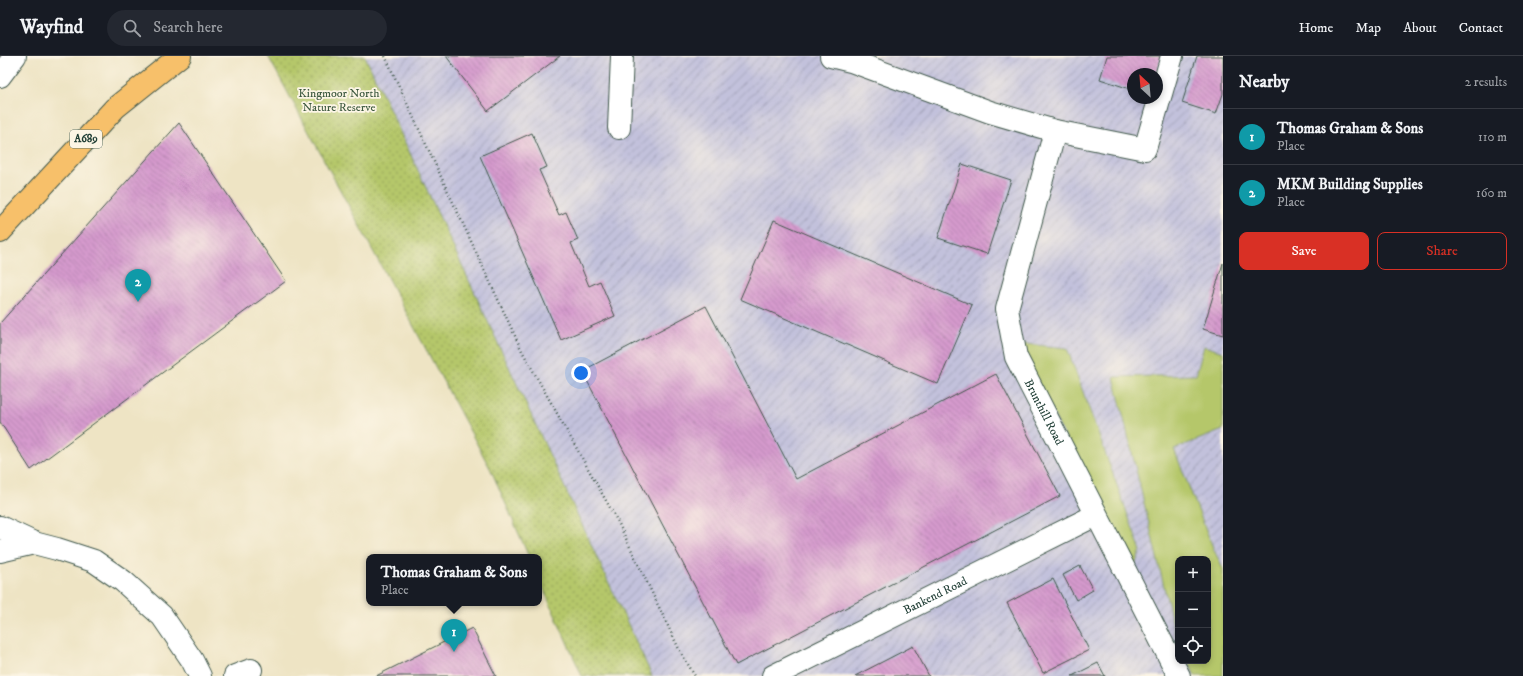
<!DOCTYPE html>
<meta charset="utf-8">
<style>
:root{--surface:#171b24;--page:#242831;--text:#f1f3f6;--muted:#9ea1a6;--line:#363941;--accent:#d93025}
body{margin:0;font-family:"IM FELL DW Pica",serif;background:var(--page);color:var(--text)}
.controls{position:absolute;right:12px;bottom:12px;display:grid;overflow:hidden;border-radius:8px;box-shadow:0 2px 6px #0003}
.controls button{width:36px;height:36px;display:grid;place-items:center;padding:0;border:0;border-bottom:1px solid var(--line);background:var(--surface);color:var(--text);font:20px sans-serif}
.compass{position:absolute;left:1127px;top:12px;width:36px;height:36px;border-radius:50%;background:var(--surface);box-shadow:0 2px 6px #0003;rotate:334deg}
.you{position:absolute;left:581px;top:317px;width:14px;height:14px;margin:-10px;border:3px solid #fff;border-radius:50%;background:#1a73e8;box-shadow:0 0 0 6px #1a73e833}
.badge{display:grid;place-items:center;width:26px;height:26px;border-radius:50%;background:var(--accent);color:#fff;font-size:13px;font-weight:700}
.pin{position:absolute;translate:-50% -33px;filter:drop-shadow(0 1px 2px #0008)}
.pin::after{content:'';position:absolute;top:21px;width:14px;height:12px;background:inherit;clip-path:polygon(0 0,100% 0,50% 100%)}
.popup{position:absolute;left:366px;top:498px;width:176px;height:52px;box-sizing:border-box;display:grid;place-content:center;border-radius:8px;background:var(--surface);filter:drop-shadow(0 1px 3px #0005);font-size:13px;white-space:nowrap;color:var(--muted)}
.popup b{font-size:15px;color:var(--text)}
.popup::after{content:'';position:absolute;left:50%;top:100%;margin-left:-8px;border:8px solid transparent;border-top-color:var(--surface)}
.list{margin:0;padding:0;list-style:none}
h2{display:flex;justify-content:space-between;align-items:center;height:52px;margin:0;padding:0 16px;font-size:17px}
h2 small{font-size:13px;font-weight:400;color:var(--muted)}
.list li{display:grid;grid-template-columns:26px 1fr auto;gap:12px;align-items:center;box-sizing:border-box;height:56px;padding:0 16px;border-top:1px solid var(--line)}
.list b{display:block;font-size:15px;white-space:nowrap}
.list p{margin:0;font-size:13px;white-space:nowrap;color:var(--muted)}
.list em{font-size:13px;font-style:normal;color:var(--muted)}
.actions{display:flex;gap:8px;padding:12px 16px}
.actions a{flex:1;padding:9px 0;border:1px solid var(--accent);border-radius:8px;text-align:center;font-size:14px;color:var(--accent)}
.actions .main{background:var(--accent);color:#fff}
.icon{flex:none;width:22px;height:22px;fill:none;stroke:currentColor;stroke-width:2;stroke-linecap:round;stroke-linejoin:round}
.map{position:relative;flex:none;width:1223px;height:620px;overflow:hidden}
header{display:flex;align-items:center;gap:24px;box-sizing:border-box;height:56px;padding:0 20px;background:var(--surface);border-bottom:1px solid var(--line)}
header strong{font-size:19px}
nav{display:flex;gap:22px;margin-inline-start:auto;font-size:14px}
.search{width:280px;height:36px;background:var(--page);display:flex;align-items:center;gap:10px;box-sizing:border-box;padding:0 14px;border-radius:22px;color:var(--muted);font-size:15px}
main{display:flex}
aside{flex:1;background:var(--surface)}
.map>svg:first-child{display:block}
.industrial{fill:url(#industrial-furrows);fill-rule:evenodd}
.green{fill:#b5c76b;stroke:#6a8250}
.park{fill:url(#park-dots);stroke:#6a8250}
.building{fill:url(#building-back-hatch)}
.lines{fill:none;stroke-linecap:round;stroke-linejoin:round}
.minor-casing{stroke:#3e564a;stroke-width:24}
.highway-casing{stroke:#3e564a;stroke-width:24}
.path{stroke:#3e564a;stroke-width:2.5;stroke-dasharray:1 3;stroke-linecap:butt}
.minor{stroke:#fff;stroke-width:22}
.highway{stroke:#f7c06b;stroke-width:22}
.labels{text-anchor:middle;dominant-baseline:central;stroke-width:3.5;stroke-linejoin:round;paint-order:stroke}
.shield{fill:#fcf5e5;stroke:#617469;stroke-width:1}
.shield-label{font-size:11px;font-weight:bold;fill:#1f3d34}
.park-label{font-size:12px;fill:#3d593f;stroke:#fcf5e5}
.street-label{font-size:12px;fill:#1f3d34;stroke:#fcf5e5}
</style>
<header>
<strong>Wayfind</strong>
<div class="search"><svg class="icon" aria-label="search" viewBox="0 0 24 24"><circle cx="10" cy="10" r="6"/><path d="M15 15l6 6"/></svg>Search here</div>
<nav><a>Home</a><a>Map</a><a>About</a><a>Contact</a></nav>
</header>
<main>
<div class="map">
<svg width="1223" height="620" viewBox="0 0 1223 620">
<defs>
<pattern id="industrial-furrows" width="10" height="10" patternUnits="userSpaceOnUse"><rect width="10" height="10" fill="#c2c1dc"/><path d="M-1 1l2-2M0 10L10 0M9 11l2-2" fill="none" stroke="#9d9eb3"/></pattern>
<pattern id="park-dots" width="8" height="8" patternUnits="userSpaceOnUse"><rect width="8" height="8" fill="#b5c76b"/><path d="M2 2h.1M6 6h.1" fill="none" stroke="#93a359" stroke-width="1.8" stroke-linecap="round"/></pattern>
<pattern id="building-back-hatch" width="6" height="6" patternUnits="userSpaceOnUse"><rect width="6" height="6" fill="#d59acd"/><path d="M-1 5l2 2M0 0l6 6M5-1l2 2" fill="none" stroke="#ac7fa7"/></pattern>
</defs>
<rect width="100%" height="100%" fill="#fcf5e5"/>
<filter id="ink" filterUnits="userSpaceOnUse"><feTurbulence type="fractalNoise" baseFrequency=".025" numOctaves="2"/><feDisplacementMap in="SourceGraphic" scale="8" xChannelSelector="R" yChannelSelector="G"/><feConvolveMatrix kernelMatrix="1 2 1 2 8 2 1 2 1" color-interpolation-filters="sRGB"/></filter>
<filter id="wash" filterUnits="userSpaceOnUse"><feTurbulence type="fractalNoise" baseFrequency=".012" numOctaves="4" result="noise"/><feDisplacementMap in="SourceGraphic" scale="16" xChannelSelector="R" yChannelSelector="G"/><feGaussianBlur stdDeviation="0.9" result="paint"/><feColorMatrix in="noise" values="0 0 0 0 0 0 0 0 0 0 0 0 0 0 0 0 0 1.4 0 .05"/><feComposite in="paint" operator="in"/></filter>
<g filter="url(#wash)">
<rect width="100%" height="100%" fill="#eee4c4"/>
<path class="industrial" d="M 365,0 L 1223,0 L 1223,620 L 652,620 ZM 1133,18 L 1157,18 L 1157,42 L 1133,42 ZM 1178,503 L 1208,503 L 1208,605 L 1178,605 Z"/>
<g class="green">
<polygon points="1025,288 1067,292 1141,495 1135,508 1129,510 1021,293"/>
<polygon points="1204,290 1223,296 1223,374 1174,393 1214,494 1223,513 1223,620 1195,620 1188,605 1208,605 1208,503 1178,503 1178,586 1176,581 1114,321 1196,319"/>
</g>
<polygon class="park" points="268,0 365,0 652,620 582,620 539,523 539,501 529,501 491,414"/>
<g id="blocks">
<g class="building">
<polygon points="446,0 560,0 488,55"/>
<polygon points="1107,0 1162,0 1156,18 1133,18 1133,34 1100,23"/>
<polygon points="1197,0 1223,0 1223,38 1216,58 1182,47"/>
<polygon points="179,67 286,225 31,414 0,366 0,267"/>
<polygon points="532,77 547,111 539,114 559,159 566,156 578,184 571,187 589,230 600,225 615,260 561,284 480,100"/>
<polygon points="962,108 1011,124 987,198 938,182"/>
<polygon points="774,164 972,249 938,328 740,243"/>
<polygon points="1223,207 1223,279 1203,273"/>
<polygon points="706,250 796,423 996,318 1060,440 736,609 582,315"/>
<polygon points="1080,510 1093,534 1076,544 1063,519"/>
<polygon points="1053,523 1089,594 1043,617 1007,547"/>
<polygon points="472,572 496,620 376,620"/>
<polygon points="913,590 929,620 855,620"/>
<polygon points="1098,607 1105,620 1072,620"/>
</g>
</g>
</g>
<g filter="url(#ink)">
<use href="#blocks" fill-opacity="0" stroke="#3e564a" stroke-width="1"/>
<g class="lines">
<g class="minor-casing">
<g id="minor">
<polyline points="831,0 851,5 990,56 1055,75 1145,93 1172,0"/>
<polyline points="0,20 15,0"/>
<polyline points="619,72 622,0"/>
<path id="s1" d="M 1055,75 L 1007,253 L 1016,301 L 1179,620"/>
<polyline points="0,471 34,487 57,493 94,505 123,525 162,560 192,604 200,620"/>
<polyline points="0,495 34,487"/>
<polyline points="235,620 251,614"/>
<path id="s2" d="M 773,620 L 1096,459"/>
</g>
</g>
<g class="highway-casing">
<polyline id="highway" points="0,176 115,52 180,0"/>
</g>
<polyline class="path" points="385,0 522,295 618,466 680,595 695,620"/>
<use href="#minor" class="minor"/>
<use href="#highway" class="highway"/>
</g>
</g>
<g class="labels">
<rect class="shield" x="70" y="74" width="32" height="18" rx="3"/>
<g class="shield-label">
<text x="86" y="83">A689</text>
</g>
<g class="park-label">
<text x="339" y="37">Kingmoor North<tspan x="339" dy="14">Nature Reserve</tspan></text>
</g>
<g class="street-label">
<text stroke="none"><textPath href="#s1" startOffset="295">Brunthill Road</textPath></text>
<text stroke="none"><textPath href="#s2" startOffset="181">Bankend Road</textPath></text>
</g>
</g>
</svg>
<div class="controls">
<button>+</button>
<button>−</button>
<button><svg class="icon" aria-label="locate" viewBox="0 0 24 24"><circle cx="12" cy="12" r="6"/><path d="M12 2v4M12 18v4M2 12h4M18 12h4"/></svg></button>
</div>
<svg class="compass" viewBox="-18 -18 36 36"><path d="M0-13l5 13h-10z" fill="#e53935"/><path d="M0 13l5-13h-10z" fill="#9ea1a6"/></svg>
<div class="you"></div>
<div class="pin badge" style="left:454px;top:596px;background:#0f9aa8">1</div>
<div class="popup"><b>Thomas Graham &amp; Sons</b>Place</div>
<div class="pin badge" style="left:138px;top:246px;background:#0f9aa8">2</div>
</div>
<aside>
<h2>Nearby<small>2 results</small></h2>
<ul class="list">
<li><span class="badge" style="background:#0f9aa8">1</span><div><b>Thomas Graham &amp; Sons</b><p>Place</p></div><em>110 m</em></li>
<li><span class="badge" style="background:#0f9aa8">2</span><div><b>MKM Building Supplies</b><p>Place</p></div><em>160 m</em></li>
</ul>
<div class="actions"><a class="main">Save</a><a>Share</a></div>
</aside>
</main>
